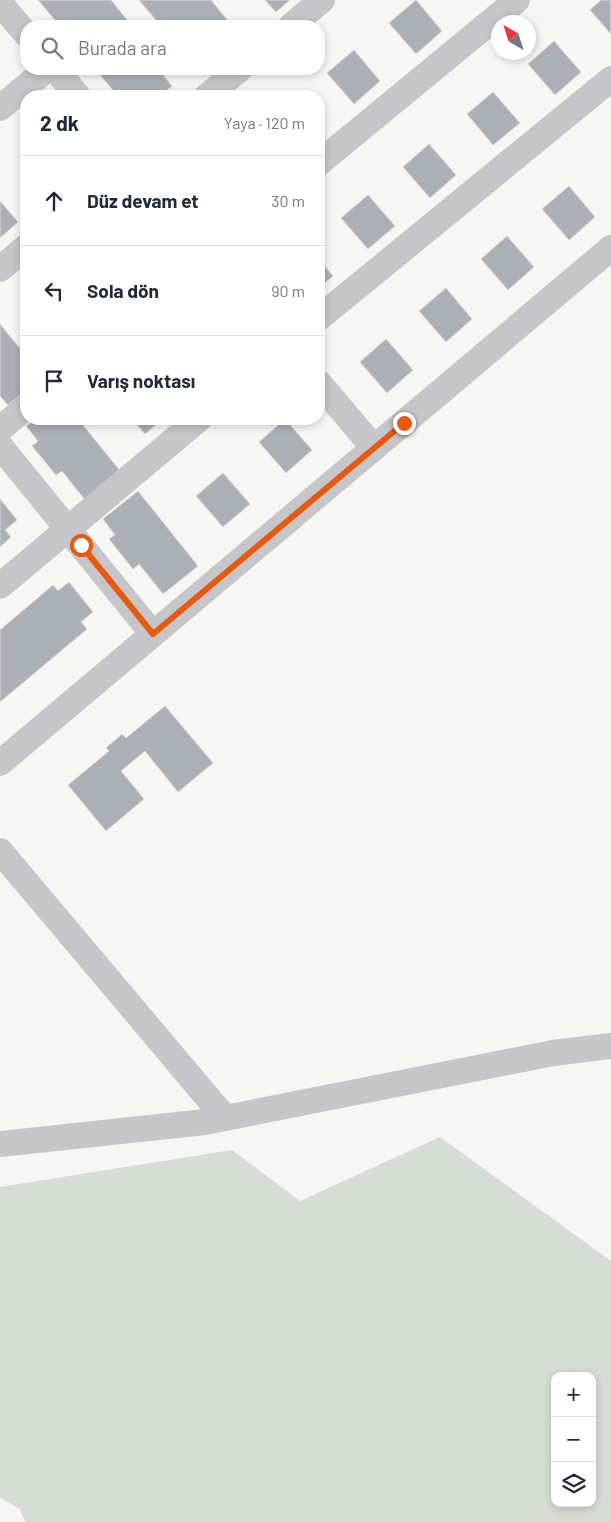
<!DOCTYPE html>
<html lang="tr">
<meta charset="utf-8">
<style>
:root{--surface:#fff;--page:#f2f2f3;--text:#1f2937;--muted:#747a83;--line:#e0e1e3}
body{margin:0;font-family:Barlow,sans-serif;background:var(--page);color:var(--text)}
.controls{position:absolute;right:15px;bottom:15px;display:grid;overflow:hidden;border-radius:10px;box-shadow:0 2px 8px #0003}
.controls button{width:45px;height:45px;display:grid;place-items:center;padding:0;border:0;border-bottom:1px solid var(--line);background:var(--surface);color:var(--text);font:25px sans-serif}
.compass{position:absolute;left:491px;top:15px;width:45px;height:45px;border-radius:50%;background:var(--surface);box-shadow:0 2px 8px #0003;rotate:321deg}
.stop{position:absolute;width:15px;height:15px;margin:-11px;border:4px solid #ea580c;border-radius:50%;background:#fff}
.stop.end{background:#ea580c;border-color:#fff;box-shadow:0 1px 5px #0008}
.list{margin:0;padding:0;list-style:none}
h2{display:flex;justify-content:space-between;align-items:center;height:65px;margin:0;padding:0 20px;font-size:21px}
h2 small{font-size:16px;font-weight:400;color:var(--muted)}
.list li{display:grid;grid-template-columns:32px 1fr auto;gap:15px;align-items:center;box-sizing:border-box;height:90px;padding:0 20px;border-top:1px solid var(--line)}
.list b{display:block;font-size:19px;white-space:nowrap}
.list em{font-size:16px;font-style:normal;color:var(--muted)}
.icon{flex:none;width:28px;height:28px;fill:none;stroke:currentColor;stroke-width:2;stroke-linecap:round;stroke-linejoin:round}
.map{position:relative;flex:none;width:611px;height:1522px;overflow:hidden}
.search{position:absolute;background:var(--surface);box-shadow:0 2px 8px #0003;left:20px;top:20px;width:305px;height:55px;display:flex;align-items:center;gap:12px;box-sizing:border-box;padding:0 18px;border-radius:20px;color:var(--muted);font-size:19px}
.panel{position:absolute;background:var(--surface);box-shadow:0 2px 8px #0003;left:20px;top:90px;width:305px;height:335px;border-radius:20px}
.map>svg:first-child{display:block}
.green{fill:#d6ddd4;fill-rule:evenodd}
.building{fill:#aab0b6;stroke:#d7d7d5}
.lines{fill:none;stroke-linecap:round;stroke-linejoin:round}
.minor{stroke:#c4c6ca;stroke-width:26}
.route{stroke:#ea580c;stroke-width:6}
</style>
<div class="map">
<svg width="611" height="1522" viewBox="0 0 611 1522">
<rect width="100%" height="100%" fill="#f6f6f3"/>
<path class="green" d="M 440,1137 L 611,1261 L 611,1522 L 25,1522 L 20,1509 L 0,1498 L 0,1187 L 232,1150 L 300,1201 ZM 555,1376 L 592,1376 L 592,1503 L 555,1503 Z"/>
<g class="building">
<polygon points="38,0 111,0 132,26 60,26"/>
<polygon points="139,0 211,0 229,22 224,26 161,26"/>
<polygon points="265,0 290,0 276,12"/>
<polygon points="416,0 442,31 416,54 389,23"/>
<polygon points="601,0 611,0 611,34 590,10"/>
<polygon points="554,41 581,72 555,95 528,64"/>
<polygon points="354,50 380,81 354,104 327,73"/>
<polygon points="95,69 167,69 168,70 163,75 172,86 159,96 118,96"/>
<polygon points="493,92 520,123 493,145 467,114"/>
<polygon points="429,144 456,175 430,198 403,167"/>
<polygon points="569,186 595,217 569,240 542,209"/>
<polygon points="368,195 395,226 368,249 341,218"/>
<polygon points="0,201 18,222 0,238"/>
<polygon points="507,236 534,267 508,290 481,259"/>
<polygon points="319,259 333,276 319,288"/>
<polygon points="446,288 472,319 446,342 419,311"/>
<polygon points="0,324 26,356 26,390 8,405 0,396"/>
<polygon points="386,339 413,370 387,393 360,362"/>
<polygon points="35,419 78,419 121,472 85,500 62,471 56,475 32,446 38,441 26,426"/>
<polygon points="132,419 163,419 145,434"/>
<polygon points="285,419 312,450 286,473 259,442"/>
<polygon points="223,473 250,504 223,527 196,496"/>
<polygon points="138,491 198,566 163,594 139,564 133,569 109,539 115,535 103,519"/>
<polygon points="0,499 17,520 5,530 11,537 0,547"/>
<polygon points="69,582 93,612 81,622 87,629 0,702 0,630 53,585 58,591"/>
<polygon points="165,706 213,763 178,792 145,751 121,771 144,799 106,831 68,785 109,751 106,748 122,734 126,738"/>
</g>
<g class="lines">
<g class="minor">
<polyline points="0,3 26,34"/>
<polyline points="291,26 322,0"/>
<polyline points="55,69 78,96"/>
<polyline points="207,96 240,69"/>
<polyline points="0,108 47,69"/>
<polyline points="319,163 517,0"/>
<polyline points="0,269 26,247"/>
<polyline points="319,318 611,79"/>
<polyline points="319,383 374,448"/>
<polyline points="0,429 26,407"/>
<polyline points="0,446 153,634"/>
<polyline points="0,586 199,419"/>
<polyline points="0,763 611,248"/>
<polyline points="0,851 225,1118"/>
<polyline points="0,1144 205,1122 553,1053 611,1046"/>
</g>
</g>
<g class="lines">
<polyline class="route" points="81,545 153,634 404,423"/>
</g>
</svg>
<div class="controls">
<button>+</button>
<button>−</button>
<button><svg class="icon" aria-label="layers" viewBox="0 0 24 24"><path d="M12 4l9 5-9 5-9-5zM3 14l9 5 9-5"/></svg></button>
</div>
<svg class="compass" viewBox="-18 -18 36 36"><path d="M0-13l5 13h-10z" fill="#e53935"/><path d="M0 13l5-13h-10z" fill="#747a83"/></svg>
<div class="stop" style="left:81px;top:545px"></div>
<div class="stop end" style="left:404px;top:423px"></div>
<div class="search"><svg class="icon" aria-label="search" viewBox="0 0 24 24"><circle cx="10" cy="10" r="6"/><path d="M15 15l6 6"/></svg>Burada ara</div>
<section class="panel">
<h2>2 dk<small>Yaya · 120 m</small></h2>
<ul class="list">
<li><svg class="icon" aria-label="ahead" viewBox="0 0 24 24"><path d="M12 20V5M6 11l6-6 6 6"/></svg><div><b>Düz devam et</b></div><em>30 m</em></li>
<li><svg class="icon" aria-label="left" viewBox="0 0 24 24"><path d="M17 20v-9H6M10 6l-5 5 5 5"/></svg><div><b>Sola dön</b></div><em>90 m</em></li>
<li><svg class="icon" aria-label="arrive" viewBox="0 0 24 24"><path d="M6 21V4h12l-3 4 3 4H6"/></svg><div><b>Varış noktası</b></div></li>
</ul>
</section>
</div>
